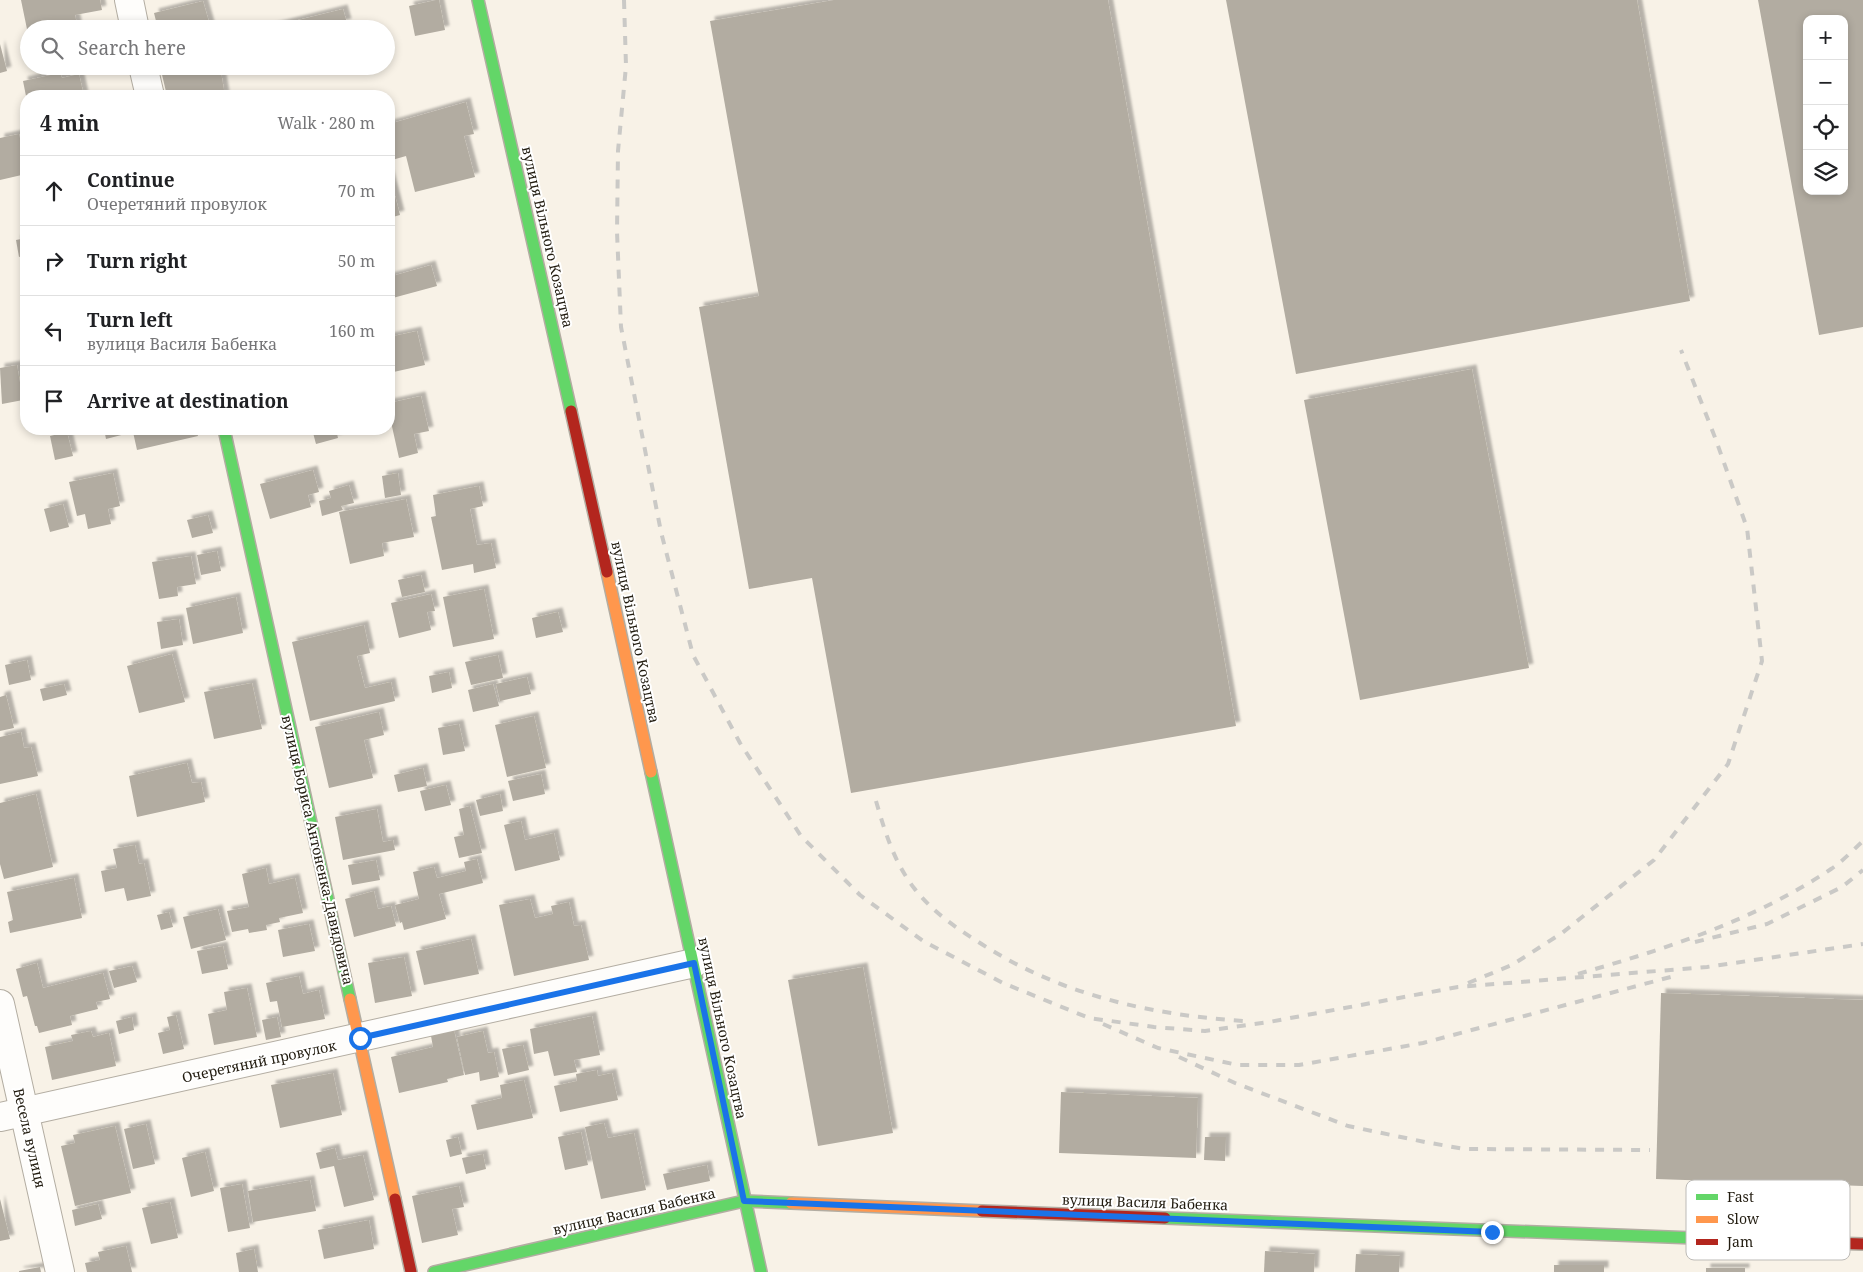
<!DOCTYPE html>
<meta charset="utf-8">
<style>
:root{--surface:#fff;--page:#f2f2f2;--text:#202124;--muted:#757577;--line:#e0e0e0}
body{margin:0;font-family:"Noto Serif",serif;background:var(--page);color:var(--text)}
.controls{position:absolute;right:15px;top:15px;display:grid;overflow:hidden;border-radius:10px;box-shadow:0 2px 8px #0003}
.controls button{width:45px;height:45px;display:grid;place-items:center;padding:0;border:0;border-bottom:1px solid var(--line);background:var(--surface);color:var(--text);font:25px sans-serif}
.stop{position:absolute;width:15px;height:15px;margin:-11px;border:4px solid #1a73e8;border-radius:50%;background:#fff}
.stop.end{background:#1a73e8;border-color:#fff;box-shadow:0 1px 5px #0008}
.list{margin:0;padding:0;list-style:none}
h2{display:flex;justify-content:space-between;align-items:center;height:65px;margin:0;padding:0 20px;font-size:21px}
h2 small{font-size:16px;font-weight:400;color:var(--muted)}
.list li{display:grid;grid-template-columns:32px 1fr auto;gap:15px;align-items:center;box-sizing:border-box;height:70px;padding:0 20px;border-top:1px solid var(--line)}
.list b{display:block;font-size:19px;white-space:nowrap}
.list p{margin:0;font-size:16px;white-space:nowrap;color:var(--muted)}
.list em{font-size:16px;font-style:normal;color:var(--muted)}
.icon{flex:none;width:28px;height:28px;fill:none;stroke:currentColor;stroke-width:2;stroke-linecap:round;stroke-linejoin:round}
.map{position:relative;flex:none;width:1863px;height:1272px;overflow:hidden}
.search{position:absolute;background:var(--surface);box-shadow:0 2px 8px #0003;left:20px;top:20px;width:375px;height:55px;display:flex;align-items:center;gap:12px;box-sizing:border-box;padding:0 18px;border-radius:28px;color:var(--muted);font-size:19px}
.panel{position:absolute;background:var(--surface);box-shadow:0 2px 8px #0003;left:20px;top:90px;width:375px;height:345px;border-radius:20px}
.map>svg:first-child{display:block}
.building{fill:#b2aca1;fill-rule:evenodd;filter:url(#shadow)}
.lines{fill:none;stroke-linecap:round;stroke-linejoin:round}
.street-casing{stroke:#b3ada2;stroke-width:30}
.fast-casing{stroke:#b3ada2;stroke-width:14}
.slow-casing{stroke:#b3ada2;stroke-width:14}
.jam-casing{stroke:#b3ada2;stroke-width:14}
.street{stroke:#fefdfb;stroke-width:28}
.fast{stroke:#63d668;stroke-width:11}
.slow{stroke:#ff974d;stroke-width:11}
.jam{stroke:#b3261e;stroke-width:11}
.rail{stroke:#cac9c6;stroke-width:4;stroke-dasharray:9 9;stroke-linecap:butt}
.route{stroke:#1a73e8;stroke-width:6}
.labels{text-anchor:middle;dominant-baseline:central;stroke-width:4;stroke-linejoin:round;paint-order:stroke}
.street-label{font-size:14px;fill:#221c10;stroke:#fff}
.key{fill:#fff;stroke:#bdbbb7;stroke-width:1}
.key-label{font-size:14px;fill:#221c10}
</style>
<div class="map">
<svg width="1863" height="1272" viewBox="0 0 1863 1272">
<defs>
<filter id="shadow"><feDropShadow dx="4.5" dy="-4.5" stdDeviation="1" flood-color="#0004"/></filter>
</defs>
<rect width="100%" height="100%" fill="#f8f2e7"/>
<g class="building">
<polygon points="21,0 100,0 102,10 75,15 78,29 29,29 28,34"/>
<polygon points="436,0 439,0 445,30 415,36 409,6"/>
<polygon points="834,0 1108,0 1236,726 851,793 812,578 749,589 699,307 759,296 710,21"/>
<polygon points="1226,0 1637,0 1690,301 1296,374"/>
<path d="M 1758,0 L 1863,0 L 1863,327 L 1819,335 ZM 1807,19 L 1844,19 L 1844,191 L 1807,191 Z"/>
<polygon points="203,1 211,29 158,29 154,13"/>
<polygon points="343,9 347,23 323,29 270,27"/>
<polygon points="0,44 7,71 0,73"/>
<polygon points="160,66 220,66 225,96 167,96"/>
<polygon points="60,73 62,78 79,74 84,96 26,96 23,81"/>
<polygon points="466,102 474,134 464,136 475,177 415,192 406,156 392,160 389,147 389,124"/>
<polygon points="19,134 26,163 26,174 0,180 0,138"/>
<polygon points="389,173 400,215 389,218"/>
<polygon points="26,238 26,255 19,257 16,240"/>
<polygon points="431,265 437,286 389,299 389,277"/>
<polygon points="417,331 425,365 389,373 389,337"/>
<polygon points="17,365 23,400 2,404 0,368"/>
<polygon points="1472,369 1529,668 1360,700 1304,400"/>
<polygon points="421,396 429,431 414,434 418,453 399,458 389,413 389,403"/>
<polygon points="104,429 196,429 198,436 137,450 133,432 106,439"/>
<polygon points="312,429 336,429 338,438 316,444"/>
<polygon points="67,432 73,456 55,460 50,436"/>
<polygon points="313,470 319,492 308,495 311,507 270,519 260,484"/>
<polygon points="113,473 120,506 108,509 111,524 88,529 85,514 77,516 69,482"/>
<polygon points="398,473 401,495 385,498 382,476"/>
<polygon points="349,485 354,503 341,506 343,510 322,516 319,501 331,498 329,491"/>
<polygon points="479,486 483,506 470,509 477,545 491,543 496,568 474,573 473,564 442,570 431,517 436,516 433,495"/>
<polygon points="406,499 414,537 382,543 384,556 350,564 339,512"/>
<polygon points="63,504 69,527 50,532 44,509"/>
<polygon points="208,515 213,533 192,538 187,520"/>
<polygon points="217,551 221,571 201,575 197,555"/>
<polygon points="191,556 196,584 177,587 178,596 159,599 152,562"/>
<polygon points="421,575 425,592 402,597 398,580"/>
<polygon points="484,589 494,639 453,647 443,597"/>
<polygon points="431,594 435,611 427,612 431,630 399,638 391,603"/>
<polygon points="236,597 243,633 193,644 186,608"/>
<polygon points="558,612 563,632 536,638 532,618"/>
<polygon points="179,619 183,645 161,649 157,622"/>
<polygon points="364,625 370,653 357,656 365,688 391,682 395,701 310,721 292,642"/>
<polygon points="172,654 185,702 139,713 127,666"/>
<polygon points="498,655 503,678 471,685 465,662"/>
<polygon points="27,660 31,680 9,685 5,665"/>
<polygon points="449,672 452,688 432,693 429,676"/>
<polygon points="527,677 531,694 500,701 496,684"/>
<polygon points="252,683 262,729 214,739 204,692"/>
<polygon points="64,684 67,695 43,701 40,689"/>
<polygon points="493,684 499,706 473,712 468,690"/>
<polygon points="6,695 14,728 0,731 0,697"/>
<polygon points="379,712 384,735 364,740 373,778 329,788 315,727"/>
<polygon points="534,716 546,768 507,777 495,725"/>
<polygon points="459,724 465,751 443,755 438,728"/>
<polygon points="21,732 24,748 31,747 38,776 0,784 0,737"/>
<polygon points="187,763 192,783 201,782 205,802 137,817 129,776"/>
<polygon points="423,768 427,786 398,792 394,775"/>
<polygon points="541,774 545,794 513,801 508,781"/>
<polygon points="446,785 451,805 425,811 420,791"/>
<polygon points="36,794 53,867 4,879 0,864 0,803"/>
<polygon points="500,794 503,811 480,816 476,800"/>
<polygon points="470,806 482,853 459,858 454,837 464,835 459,809"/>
<polygon points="377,809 383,842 393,840 395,850 343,860 335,817"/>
<polygon points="521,821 525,840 554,833 560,860 515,871 504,825"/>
<polygon points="135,845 139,864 144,863 151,896 127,901 124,888 105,892 101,871 117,868 113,849"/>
<polygon points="477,859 483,883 439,894 446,919 404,930 402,922 400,923 395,905 419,899 413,872 434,867 437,878 466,871 464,862"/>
<polygon points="376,860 380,880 352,885 348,865"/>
<polygon points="266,868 269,884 295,878 303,913 279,918 280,922 266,925 267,930 249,933 248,929 232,932 227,911 249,907 242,874"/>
<polygon points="74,878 82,918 10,933 8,922 13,920 7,892"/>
<polygon points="374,891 378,909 391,906 396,926 354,937 345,899"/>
<polygon points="530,899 535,918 553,914 551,906 569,902 574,926 581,925 589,960 514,976 499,905"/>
<polygon points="218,909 226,940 191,949 183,917"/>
<polygon points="169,912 173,927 161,930 157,915"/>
<polygon points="309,924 315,951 283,957 278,930"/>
<polygon points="471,939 479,974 424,985 416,951"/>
<polygon points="223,946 228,969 202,974 197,951"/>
<polygon points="404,957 412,996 375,1003 368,963"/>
<polygon points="37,963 43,988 103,973 110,999 96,1002 98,1009 70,1016 72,1025 39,1033 37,1026 35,1026 27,996 23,997 16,969"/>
<polygon points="132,966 137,982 114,988 109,971"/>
<polygon points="863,967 893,1133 818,1146 788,980"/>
<polygon points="299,976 303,994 319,990 325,1019 282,1027 277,1001 270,1002 266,983"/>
<polygon points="247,988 257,1037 214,1045 208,1014 227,1010 224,992"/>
<polygon points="1661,993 1863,1000 1863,1186 1656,1179"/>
<polygon points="176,1015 184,1049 163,1054 158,1033 170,1030 167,1017"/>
<polygon points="592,1016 600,1055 574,1060 577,1072 554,1076 548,1051 534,1054 530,1029"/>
<polygon points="132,1017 134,1030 119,1034 116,1021"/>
<polygon points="277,1017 281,1037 266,1040 262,1020"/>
<polygon points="454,1030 464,1075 447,1079 448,1082 399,1093 391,1057 433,1047 431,1036"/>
<polygon points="91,1031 93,1037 109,1033 116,1066 52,1080 45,1047 73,1041 71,1035"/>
<polygon points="483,1031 488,1053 494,1052 499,1077 480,1081 479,1072 465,1075 457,1037"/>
<polygon points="523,1045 529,1070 508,1075 502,1049"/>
<polygon points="597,1070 598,1076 612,1073 618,1100 560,1112 554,1086 577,1081 576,1074"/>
<polygon points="333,1073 342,1115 280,1128 271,1085"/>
<polygon points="524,1080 533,1118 477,1130 471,1105 502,1098 500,1085"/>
<polygon points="1061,1092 1198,1098 1196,1158 1059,1153"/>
<polygon points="604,1123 608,1138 634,1133 646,1190 601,1199 585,1127"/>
<polygon points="146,1124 155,1164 133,1169 124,1129"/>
<polygon points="115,1126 131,1193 75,1206 61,1146 75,1143 73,1135"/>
<polygon points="581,1132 588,1165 565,1170 558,1137"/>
<polygon points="458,1137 462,1154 450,1157 446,1140"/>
<polygon points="1205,1137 1226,1137 1225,1161 1204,1160"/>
<polygon points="335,1148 338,1160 363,1155 374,1200 344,1207 334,1166 320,1169 316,1153"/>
<polygon points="205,1152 214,1191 191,1197 182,1158"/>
<polygon points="483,1154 486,1169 466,1174 462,1158"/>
<polygon points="707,1165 710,1181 667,1190 663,1174"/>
<polygon points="310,1180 316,1211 253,1222 248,1191"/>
<polygon points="242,1184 250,1228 228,1232 220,1188"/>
<polygon points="459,1186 464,1207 452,1209 458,1235 422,1243 412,1196"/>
<polygon points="0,1199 10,1239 0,1241"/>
<polygon points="170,1202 178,1238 151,1244 142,1208"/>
<polygon points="98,1204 102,1219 75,1226 72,1210"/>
<polygon points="369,1220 374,1249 324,1259 318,1230"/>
<polygon points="126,1246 132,1272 87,1272 85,1263 100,1260 98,1252"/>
<polygon points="254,1249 258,1272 239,1272 236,1253"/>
<polygon points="1265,1251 1315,1254 1314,1272 1264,1272"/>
<polygon points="1356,1254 1400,1256 1399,1272 1355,1272"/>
<rect x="1554" y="1265" width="50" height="7"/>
<polygon points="40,1267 41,1272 19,1272 19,1271"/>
<rect x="1706" y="1268" width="39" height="4"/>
</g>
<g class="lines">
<g class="street-casing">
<g id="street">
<polyline points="129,0 135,29"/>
<polyline points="143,66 150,96"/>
<polyline points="0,1004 60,1272"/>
<polyline points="0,1117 694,963"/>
</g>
</g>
<g class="fast-casing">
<g id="fast">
<polyline points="478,0 571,411"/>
<polyline points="224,429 350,999"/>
<polyline points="651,772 761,1272"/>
<polyline points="1165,1218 1799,1242"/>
<polyline points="434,1272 744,1201 791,1203"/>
</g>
</g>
<g class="slow-casing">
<g id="slow">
<polyline points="607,572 651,772"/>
<polyline points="350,999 395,1199"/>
<polyline points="791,1203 982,1211"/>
</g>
</g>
<g class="jam-casing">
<g id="jam">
<polyline points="571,411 607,572"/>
<polyline points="395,1199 411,1272"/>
<polyline points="982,1211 1165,1218"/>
<polyline points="1799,1242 1863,1244"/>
</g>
</g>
<use href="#street" class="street"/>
<use href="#fast" class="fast"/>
<use href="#slow" class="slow"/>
<use href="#jam" class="jam"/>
<g class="rail">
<polyline points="624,0 626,66 618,151 617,232 621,327 661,532 693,655 740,743 801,836 860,895 923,941 1003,983 1089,1018 1154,1027 1205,1031 1269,1022 1458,987 1707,967 1863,944"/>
<path d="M 876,801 C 885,832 894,862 914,888 C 931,910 953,926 977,941 C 1057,994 1149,1015 1244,1021"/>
<polyline points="1695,942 1767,924 1842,887 1863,870"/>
<path d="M 1578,974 C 1666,949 1755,920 1831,869 C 1843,861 1853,850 1863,841"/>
<polyline points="1468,983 1512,965 1562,933 1654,860 1728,764 1762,661 1747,528 1716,440 1681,350"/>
<polyline points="1103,1024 1158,1048 1238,1065 1299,1065 1423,1043 1678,975"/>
<polyline points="1179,1057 1235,1083 1348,1126 1425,1142 1464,1149 1650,1150"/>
</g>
</g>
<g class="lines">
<polyline class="route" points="360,1038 694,963 744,1201 1492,1232"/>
</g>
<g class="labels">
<g class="street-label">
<text transform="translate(548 237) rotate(77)">вулиця Вільного Козацтва</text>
<text transform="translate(636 632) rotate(78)">вулиця Вільного Козацтва</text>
<text transform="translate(318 850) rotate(77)">вулиця Бориса Антоненка-Давидовича</text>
<text transform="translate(723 1028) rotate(78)">вулиця Вільного Козацтва</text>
<text transform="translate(259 1061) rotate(-12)">Очеретяний провулок</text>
<text transform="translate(30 1138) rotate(77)">Весела вулиця</text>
<text transform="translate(1145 1202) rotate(2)">вулиця Василя Бабенка</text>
<text transform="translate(634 1211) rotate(-13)">вулиця Василя Бабенка</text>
</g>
</g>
<rect x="1686" y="1180" width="164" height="80" rx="8" class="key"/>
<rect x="1696" y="1194" width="22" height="6" fill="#63d668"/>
<rect x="1696" y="1216" width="22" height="7" fill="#ff974d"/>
<rect x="1696" y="1239" width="22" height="6" fill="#b3261e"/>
<g class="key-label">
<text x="1727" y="1202">Fast</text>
<text x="1727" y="1224">Slow</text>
<text x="1727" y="1247">Jam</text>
</g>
</svg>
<div class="controls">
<button>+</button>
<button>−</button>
<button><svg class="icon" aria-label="locate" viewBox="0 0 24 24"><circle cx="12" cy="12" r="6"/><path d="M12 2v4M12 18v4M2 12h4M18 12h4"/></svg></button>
<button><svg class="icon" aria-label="layers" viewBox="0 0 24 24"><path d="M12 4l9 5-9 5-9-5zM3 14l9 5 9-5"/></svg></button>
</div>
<div class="stop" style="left:360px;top:1038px"></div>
<div class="stop end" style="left:1492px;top:1232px"></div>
<div class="search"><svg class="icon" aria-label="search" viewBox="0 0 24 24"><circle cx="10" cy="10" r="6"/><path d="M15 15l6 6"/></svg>Search here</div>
<section class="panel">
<h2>4 min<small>Walk · 280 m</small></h2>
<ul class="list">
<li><svg class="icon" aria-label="ahead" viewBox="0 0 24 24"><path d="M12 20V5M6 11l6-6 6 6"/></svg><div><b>Continue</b><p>Очеретяний провулок</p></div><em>70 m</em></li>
<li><svg class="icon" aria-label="right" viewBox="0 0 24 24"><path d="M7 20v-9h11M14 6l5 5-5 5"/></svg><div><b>Turn right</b></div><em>50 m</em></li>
<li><svg class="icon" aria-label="left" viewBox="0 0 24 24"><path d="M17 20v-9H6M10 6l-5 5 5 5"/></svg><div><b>Turn left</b><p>вулиця Василя Бабенка</p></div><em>160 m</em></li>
<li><svg class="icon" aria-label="arrive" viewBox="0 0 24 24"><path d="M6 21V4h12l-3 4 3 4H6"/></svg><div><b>Arrive at destination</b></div></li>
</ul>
</section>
</div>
